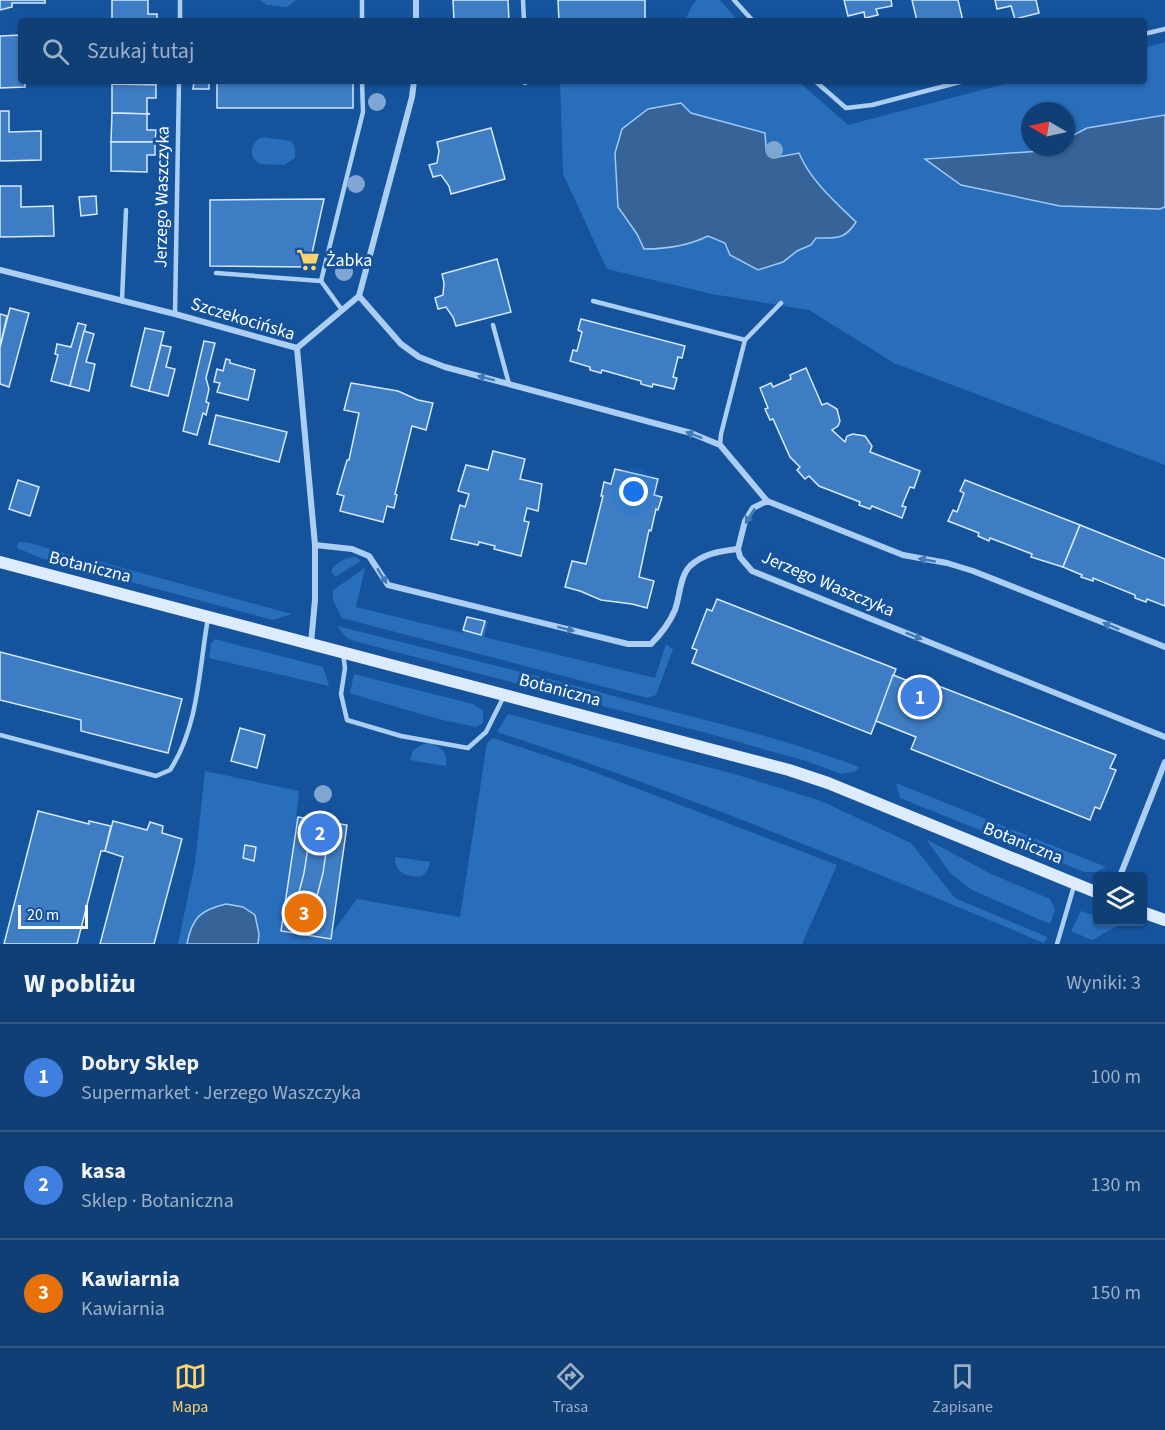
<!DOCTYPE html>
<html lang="pl">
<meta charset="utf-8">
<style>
:root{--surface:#103f76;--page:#1e4a7e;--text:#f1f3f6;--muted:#9cafc5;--line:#305888;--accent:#ffd26f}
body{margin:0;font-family:"Source Sans 3",sans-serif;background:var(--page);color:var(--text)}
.controls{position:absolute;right:18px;bottom:18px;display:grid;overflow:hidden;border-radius:6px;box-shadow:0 2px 4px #0004}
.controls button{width:54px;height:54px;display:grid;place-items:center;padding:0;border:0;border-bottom:2px solid var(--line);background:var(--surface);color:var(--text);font:30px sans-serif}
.compass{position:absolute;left:1021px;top:102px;width:54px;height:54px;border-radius:50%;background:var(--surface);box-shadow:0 2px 4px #0004;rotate:279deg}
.scale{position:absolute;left:18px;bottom:15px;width:70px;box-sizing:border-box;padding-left:6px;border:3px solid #fff;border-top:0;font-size:16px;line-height:21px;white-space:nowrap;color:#fff;-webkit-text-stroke:4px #15549d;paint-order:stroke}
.you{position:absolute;left:634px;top:492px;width:21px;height:21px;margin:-15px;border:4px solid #fff;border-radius:50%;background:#1a73e8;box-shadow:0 0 0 9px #1a73e833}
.badge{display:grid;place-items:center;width:39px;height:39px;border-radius:50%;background:var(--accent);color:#fff;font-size:20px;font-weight:700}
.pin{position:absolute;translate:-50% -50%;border:3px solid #fff;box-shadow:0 2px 6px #0006}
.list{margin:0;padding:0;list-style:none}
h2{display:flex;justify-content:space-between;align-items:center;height:78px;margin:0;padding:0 24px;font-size:26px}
h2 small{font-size:20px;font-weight:400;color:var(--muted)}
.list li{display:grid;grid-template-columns:39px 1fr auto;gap:18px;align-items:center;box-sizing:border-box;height:108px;padding:0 24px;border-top:2px solid var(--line)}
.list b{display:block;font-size:22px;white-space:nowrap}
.list p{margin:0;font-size:20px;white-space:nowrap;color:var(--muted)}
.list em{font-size:20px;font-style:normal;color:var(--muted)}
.icon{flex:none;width:33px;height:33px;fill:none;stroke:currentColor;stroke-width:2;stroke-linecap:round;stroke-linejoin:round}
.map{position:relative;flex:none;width:1165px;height:944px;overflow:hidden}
.search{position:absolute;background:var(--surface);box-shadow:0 2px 4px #0004;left:18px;right:18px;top:18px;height:66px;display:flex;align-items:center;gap:15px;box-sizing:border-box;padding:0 21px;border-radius:6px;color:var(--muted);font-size:22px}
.sheet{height:402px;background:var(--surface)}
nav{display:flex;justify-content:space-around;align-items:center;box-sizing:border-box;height:84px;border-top:2px solid var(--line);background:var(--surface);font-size:16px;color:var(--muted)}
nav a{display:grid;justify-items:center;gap:3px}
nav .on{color:var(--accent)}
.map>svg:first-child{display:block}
.green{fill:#286ebb;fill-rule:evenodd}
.water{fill:#366398;stroke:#9fc9f6;stroke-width:1.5}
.building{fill:#3e7dc4;stroke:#d5e8fd;stroke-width:1.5}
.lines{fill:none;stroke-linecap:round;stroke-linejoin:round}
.lane{stroke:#accef3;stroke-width:4.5}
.street{stroke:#accef3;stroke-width:6}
.secondary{stroke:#dcebfd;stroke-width:12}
.tree{fill:#7fa5d2}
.oneway{fill:#4279b7}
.labels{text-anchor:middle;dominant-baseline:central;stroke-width:6;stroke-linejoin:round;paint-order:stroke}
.street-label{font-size:18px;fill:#fff;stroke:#15549d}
.poi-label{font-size:18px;fill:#fff;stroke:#15549d;text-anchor:start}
</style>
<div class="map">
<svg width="1165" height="944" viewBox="0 0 1165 944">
<rect width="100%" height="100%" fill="#15549d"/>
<g class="green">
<polygon points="260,0 296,0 287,7 267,5"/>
<polygon points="697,0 720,0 738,21 685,21 692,6"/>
<path d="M 1165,42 L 1165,465 L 894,363 L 809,310 L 712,294 L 607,269 L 563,174 L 560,81 L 798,81 L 848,125 L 1016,81 L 1144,81 L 1144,48 ZM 1030,111 L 1066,111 L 1066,147 L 1030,147 Z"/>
<path d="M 262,137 L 291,141 C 296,146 295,151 295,158 L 284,165 L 259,164 C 250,156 249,150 257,140 Z"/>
<polygon points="18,542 30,543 70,555 70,565 41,558 17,548"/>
<path d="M 356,557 L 361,561 L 335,577 L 331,570 C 338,562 345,557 356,557 Z"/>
<polygon points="94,560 292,614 273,620 90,571"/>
<polygon points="365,568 356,607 463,633 463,630 481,634 485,621 488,622 484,637 655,678 666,644 673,649 656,695 647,698 342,618 333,600 333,590"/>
<path d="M 337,626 C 444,653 552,679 659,708 C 726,725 794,742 859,767 L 856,771 L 842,774 L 806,761 L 710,734 L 354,641 L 347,638 Z"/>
<polygon points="215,639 323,667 329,686 209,658 211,644"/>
<polygon points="354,674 473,704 483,711 483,723 476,727 438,719 352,694 350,693"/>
<path d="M 508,714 L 741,776 L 821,801 L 911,843 L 955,898 L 1047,937 L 1044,943 C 864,867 683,793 497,732 Z"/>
<polygon points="493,738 586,769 837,865 802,944 178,944 195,863 205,771 299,791 296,817 298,817 290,871 330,936 357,899 460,917 487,743"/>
<path d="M 430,743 C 442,748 448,752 446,766 L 410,760 C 412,749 419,744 430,743 Z"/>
<polygon points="896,783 1106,867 1096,872 1084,872 900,798"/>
<polygon points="926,839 991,874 1050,899 1055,910 1050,924 972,890 951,874"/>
<path d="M 395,857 L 431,862 L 427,871 L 422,876 C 408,878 394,873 395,857 Z"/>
<polygon points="1081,911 1097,916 1098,922 1112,922 1121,924 1092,940 1071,931"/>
</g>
<g class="water">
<path d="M 681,103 L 691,113 L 765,133 L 766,147 L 769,154 L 778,157 L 799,153 C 810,180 835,202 856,222 C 845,240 836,238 816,238 L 811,245 L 797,251 L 783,262 L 758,270 L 730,255 L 725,243 L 708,236 C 688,246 666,249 644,249 L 637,234 L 618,207 L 615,153 L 622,129 L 648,109 Z"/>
<polygon points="1165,115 1165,207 1160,209 1060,206 961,185 925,159 1041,151 1050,147 1066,147 1066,139 1087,128"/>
<path d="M 226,904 L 243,907 L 255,915 L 259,934 L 258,944 L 187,944 C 192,917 201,910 226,904 Z"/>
</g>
<g class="building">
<polygon points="0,0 45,0 45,3 12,3 12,7 0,10"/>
<polygon points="112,0 148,0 148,14 157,14 157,21 112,21"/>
<polygon points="453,0 508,0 509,21 454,21"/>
<polygon points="558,0 645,0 645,21 559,21"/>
<polygon points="844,0 891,0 892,6 876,9 878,15 865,18 864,12 848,16"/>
<polygon points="912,0 958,0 963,21 917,21"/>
<polygon points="995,0 1036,0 1039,13 1015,19 1011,6 997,9"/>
<polygon points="21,35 21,81 25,81 25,87 0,88 0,36"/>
<polygon points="112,81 156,81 156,85 112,84"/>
<polygon points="194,81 209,81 209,89 193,89"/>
<rect x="217" y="81" width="136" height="27"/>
<polygon points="112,84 156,85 156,98 147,98 147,113 150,114 112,113"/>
<polygon points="0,111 9,111 9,132 41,131 41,160 0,161"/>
<polygon points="112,113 150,114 147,114 147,130 156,130 155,142 111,142"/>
<polygon points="491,128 505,179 451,194 449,186 441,175 433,177 429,165 437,163 439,151 437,142"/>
<polygon points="111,142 155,142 155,155 147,155 147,172 111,171"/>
<polygon points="0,186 21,186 21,207 53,206 54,236 0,237"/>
<polygon points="96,196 97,214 81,216 79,197"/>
<polygon points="324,199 309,267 210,266 210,200"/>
<polygon points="497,259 511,312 456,326 453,317 446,307 438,309 435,298 443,295 444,283 442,274"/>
<polygon points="10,308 29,313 9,387 0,384 0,347"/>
<polygon points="0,314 7,316 0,347"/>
<polygon points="581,319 685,346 682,358 678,357 673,377 677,378 674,389 653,384 652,387 641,384 641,381 602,370 601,373 590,370 590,367 570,361 573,350 577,351 582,332 578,330"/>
<polygon points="78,323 86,325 70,386 51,381 58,355 55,354 57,344 71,347"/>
<polygon points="145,328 164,332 149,391 131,386"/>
<polygon points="84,331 94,334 86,362 95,364 89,391 70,386"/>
<polygon points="204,341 215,343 206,378 209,389 206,402 209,403 206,415 203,413 197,435 183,431"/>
<polygon points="161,345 171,347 166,367 175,369 168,396 149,391"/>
<polygon points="226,359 230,360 230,363 255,370 248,400 217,392 220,383 214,382 217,369 223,371"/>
<polygon points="806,368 822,405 827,403 837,409 840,421 838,426 832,430 845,442 847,436 853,434 865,436 872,446 870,452 920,471 914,488 910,487 902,506 906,507 902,518 872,506 870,509 859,505 860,502 819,486 809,476 805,479 797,470 800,467 790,457 773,419 770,420 765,409 768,408 760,388 771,383 773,387 791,379 790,375"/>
<polygon points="351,383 398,391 418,400 433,403 426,430 412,426 395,494 397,495 394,508 387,506 383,522 340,511 344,496 337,494 347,460 349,460 359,413 344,410"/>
<polygon points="216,415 287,432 279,462 209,444"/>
<polygon points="493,451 525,459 520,479 542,484 538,511 527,508 524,521 529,522 521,556 494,549 495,546 479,542 478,545 451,539 460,505 465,507 469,494 458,491 466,465 488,470"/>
<polygon points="615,469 658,479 654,495 662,497 658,510 656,509 651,531 649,530 639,577 654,581 647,608 632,604 601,600 580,591 565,587 572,561 586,564 603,496 601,496 604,482 611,484"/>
<polygon points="18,480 39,487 30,516 9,509"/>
<polygon points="965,480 1080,525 1063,567 1031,557 1032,554 990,538 989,541 978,536 979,533 948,521 953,510 957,512 964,493 960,491"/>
<polygon points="1080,525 1165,559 1165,606 1147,599 1146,602 1135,598 1135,595 1093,578 1093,581 1081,577 1082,575 1063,567"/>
<polygon points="717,599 896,669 871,734 692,663 697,650 692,648 707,609 712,611"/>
<polygon points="467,617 485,621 481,635 463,630"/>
<polygon points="0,652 182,699 168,753 81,731 81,720 0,700"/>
<polygon points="893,675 934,691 936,685 1116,755 1110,768 1116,770 1100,809 1095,807 1090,820 911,749 916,737 876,721"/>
<polygon points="240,728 265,735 257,768 231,761"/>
<polygon points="38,811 89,824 89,821 111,826 105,851 101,851 77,944 4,944"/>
<polygon points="298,817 347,825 331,939 281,931"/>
<polygon points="113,821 147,830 150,822 163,826 162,833 182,839 154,944 100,944 123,857 105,851"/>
<polygon points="311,828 329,831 323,873 310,923 292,919 304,873"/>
<polygon points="245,845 256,847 254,861 243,858"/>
</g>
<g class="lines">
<g class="lane">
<polyline points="362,0 362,21"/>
<polyline points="523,0 524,21"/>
<polyline points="734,0 753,21"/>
<polyline points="180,21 180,0"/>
<polyline points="1144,34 1165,29"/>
<polyline points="525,81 525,83"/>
<polyline points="815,81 846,108 872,105 964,81"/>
<polyline points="216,273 321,281"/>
<polyline points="122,300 126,210"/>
<polyline points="593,301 745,340"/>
<polyline points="342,310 321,281 363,112 362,81"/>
<polyline points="175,314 179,81"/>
<polyline points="493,325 509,384"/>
<polyline points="720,445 721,434 745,340 781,303"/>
<polyline points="343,654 345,668 341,694 347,720 401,736 468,748 486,732 504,696"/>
<path d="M 0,735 L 156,776 L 170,770 C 199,726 199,668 208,618"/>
<polyline points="1057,944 1074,886"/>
</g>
<g class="street">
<polyline points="416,21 416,0"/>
<polyline points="0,270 175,314 297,348"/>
<polyline points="359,296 401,344 419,357 445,367 691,433 720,445 767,501"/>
<polyline points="297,348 359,296 412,97 414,81"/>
<polyline points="297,348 315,545 315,600 311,643"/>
<path d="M 315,545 L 352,549 L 369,556 L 388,585 L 628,644 L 651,644 C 662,633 669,624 675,610 C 680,596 680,576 690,566 C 704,553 721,551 738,549"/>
<polyline points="1165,647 973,571 947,563 903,555 767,501 753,508 745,521 738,549 740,557 752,571 1165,737"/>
<polyline points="1120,876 1165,762"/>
</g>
<g class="secondary">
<polyline points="0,562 789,770 828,783 1098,893"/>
<polyline points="1142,912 1165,920"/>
</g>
</g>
<g class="tree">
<circle cx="377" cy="102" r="9"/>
<circle cx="774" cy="150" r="9"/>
<circle cx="356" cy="184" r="9"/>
<circle cx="344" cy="272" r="9"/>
<circle cx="323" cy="794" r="9"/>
</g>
<defs><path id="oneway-solid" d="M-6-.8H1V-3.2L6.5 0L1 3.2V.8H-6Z" transform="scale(1.5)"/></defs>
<g class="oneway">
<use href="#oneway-solid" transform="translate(486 378) rotate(-165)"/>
<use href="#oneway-solid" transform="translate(694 435) rotate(-159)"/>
<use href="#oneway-solid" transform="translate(750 516) rotate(122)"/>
<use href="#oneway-solid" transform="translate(927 560) rotate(-170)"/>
<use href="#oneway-solid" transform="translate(382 576) rotate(58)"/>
<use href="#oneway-solid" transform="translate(1111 626) rotate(-158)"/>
<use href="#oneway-solid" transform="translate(566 629) rotate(14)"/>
<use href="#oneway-solid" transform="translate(914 636) rotate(22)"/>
</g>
<defs>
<g id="supermarket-bare" transform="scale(1.8)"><path d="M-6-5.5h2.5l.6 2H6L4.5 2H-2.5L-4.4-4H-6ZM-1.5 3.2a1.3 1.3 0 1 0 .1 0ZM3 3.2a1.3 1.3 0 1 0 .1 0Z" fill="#ffd26f" stroke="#15549d" stroke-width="2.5" paint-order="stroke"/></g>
</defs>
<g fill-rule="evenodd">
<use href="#supermarket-bare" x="308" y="260"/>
</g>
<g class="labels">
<g class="street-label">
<text transform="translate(162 197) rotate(-89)">Jerzego Waszczyka</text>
<text transform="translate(243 319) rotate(17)">Szczekocińska</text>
<text transform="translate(90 567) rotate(14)">Botaniczna</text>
<text transform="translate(828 584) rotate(23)">Jerzego Waszczyka</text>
<text transform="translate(560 690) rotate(15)">Botaniczna</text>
<text transform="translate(1023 843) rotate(22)">Botaniczna</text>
</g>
<g class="poi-label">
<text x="326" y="260">Żabka</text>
</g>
</g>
</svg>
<div class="controls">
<button><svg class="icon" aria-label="layers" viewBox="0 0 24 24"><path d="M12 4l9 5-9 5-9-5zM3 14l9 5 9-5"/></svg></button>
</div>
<svg class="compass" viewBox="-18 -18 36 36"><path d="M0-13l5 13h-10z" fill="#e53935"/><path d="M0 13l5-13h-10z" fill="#9cafc5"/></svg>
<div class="scale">20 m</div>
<div class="you"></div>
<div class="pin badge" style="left:920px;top:697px;background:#3f7fe0">1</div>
<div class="pin badge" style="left:320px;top:833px;background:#3f7fe0">2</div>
<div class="pin badge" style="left:304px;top:913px;background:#e8710a">3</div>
<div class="search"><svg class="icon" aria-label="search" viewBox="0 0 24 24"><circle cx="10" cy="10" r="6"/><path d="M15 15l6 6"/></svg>Szukaj tutaj</div>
</div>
<section class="sheet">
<h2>W pobliżu<small>Wyniki: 3</small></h2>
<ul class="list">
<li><span class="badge" style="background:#3f7fe0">1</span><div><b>Dobry Sklep</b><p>Supermarket · Jerzego Waszczyka</p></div><em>100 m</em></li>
<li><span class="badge" style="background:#3f7fe0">2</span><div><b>kasa</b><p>Sklep · Botaniczna</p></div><em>130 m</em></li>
<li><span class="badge" style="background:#e8710a">3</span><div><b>Kawiarnia</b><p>Kawiarnia</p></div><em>150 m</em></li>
</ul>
</section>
<nav>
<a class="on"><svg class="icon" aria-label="map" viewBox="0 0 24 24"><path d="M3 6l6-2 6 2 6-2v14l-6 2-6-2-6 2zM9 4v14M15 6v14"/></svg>Mapa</a>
<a><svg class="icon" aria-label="directions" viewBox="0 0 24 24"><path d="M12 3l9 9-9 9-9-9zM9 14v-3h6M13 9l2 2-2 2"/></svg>Trasa</a>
<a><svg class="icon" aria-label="saved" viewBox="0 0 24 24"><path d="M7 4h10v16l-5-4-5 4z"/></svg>Zapisane</a>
</nav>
